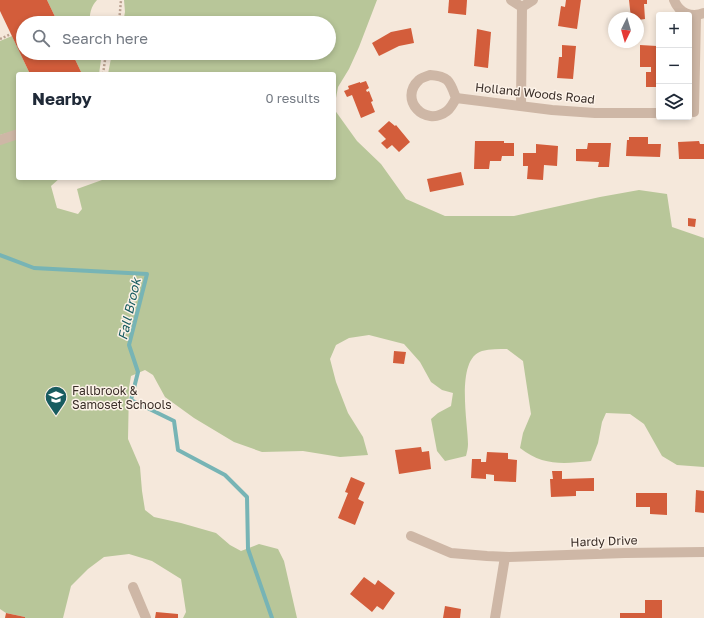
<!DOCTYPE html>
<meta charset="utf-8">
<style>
:root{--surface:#fff;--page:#f6f6f7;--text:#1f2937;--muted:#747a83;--line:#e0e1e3}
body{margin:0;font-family:"Golos Text",sans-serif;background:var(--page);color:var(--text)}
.controls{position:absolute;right:12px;top:12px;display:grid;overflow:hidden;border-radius:4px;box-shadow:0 2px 6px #0003}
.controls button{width:36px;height:36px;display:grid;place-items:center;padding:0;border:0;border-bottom:1px solid var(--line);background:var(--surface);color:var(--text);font:20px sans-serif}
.compass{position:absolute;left:608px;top:12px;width:36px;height:36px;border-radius:50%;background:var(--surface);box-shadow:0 2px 6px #0003;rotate:185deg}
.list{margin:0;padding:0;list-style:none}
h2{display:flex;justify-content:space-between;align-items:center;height:52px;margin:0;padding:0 16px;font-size:17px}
h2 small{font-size:13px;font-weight:400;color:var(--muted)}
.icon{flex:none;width:22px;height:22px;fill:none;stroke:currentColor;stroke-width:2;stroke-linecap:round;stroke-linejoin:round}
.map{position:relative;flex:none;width:704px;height:618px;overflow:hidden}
.search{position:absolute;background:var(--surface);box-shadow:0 2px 6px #0003;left:16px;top:16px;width:320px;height:44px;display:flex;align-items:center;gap:10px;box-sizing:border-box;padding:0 14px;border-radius:22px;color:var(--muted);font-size:15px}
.panel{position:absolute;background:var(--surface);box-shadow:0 2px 6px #0003;left:16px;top:72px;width:320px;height:108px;border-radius:4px}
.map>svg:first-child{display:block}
.green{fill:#b8c699}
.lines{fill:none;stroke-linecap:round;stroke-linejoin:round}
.stream{stroke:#77b4b5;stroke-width:4}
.building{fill:#d35d3b}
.path{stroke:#baa190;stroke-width:2.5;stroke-dasharray:2 2;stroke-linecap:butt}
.minor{stroke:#ceb7a6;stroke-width:10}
.labels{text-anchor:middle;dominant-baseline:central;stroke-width:3;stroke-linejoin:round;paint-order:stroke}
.street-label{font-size:12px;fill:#392d27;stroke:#fcf2e8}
.poi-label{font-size:12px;fill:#392d27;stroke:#fcf2e8;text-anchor:start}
.water-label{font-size:13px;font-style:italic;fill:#185c60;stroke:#fcf2e8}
</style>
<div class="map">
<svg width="704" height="618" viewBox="0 0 704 618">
<rect width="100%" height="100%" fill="#f5e8db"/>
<g class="green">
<path d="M 47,0 L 97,0 C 91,6 89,15 90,23 L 58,23 Z"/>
<path d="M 124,0 L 377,0 L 359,47 L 349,69 L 338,87 L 334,109 L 357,141 L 381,164 L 406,199 L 445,216 L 514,216 L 600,197 L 639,190 L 667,194 L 672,227 L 704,238 L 704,467 L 677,465 L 662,456 L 644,424 L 630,414 L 606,413 L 602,422 L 598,443 L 591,461 C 563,464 543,466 520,448 L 523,433 L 531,414 L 523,361 L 507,349 C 499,349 490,349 482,351 C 455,359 468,423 468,444 C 468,448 467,452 466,456 L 445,461 L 437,451 L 431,419 L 438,413 L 451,406 L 453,393 L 442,390 L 431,382 L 420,362 L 404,344 L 369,335 L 349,338 L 336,345 L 330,359 L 336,382 L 348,413 L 363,437 L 368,455 L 340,457 L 303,451 L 262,452 L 234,442 L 194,418 L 165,397 L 153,375 L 145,370 L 131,376 L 129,388 L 128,439 L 140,467 L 142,491 L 145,510 L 154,517 L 181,523 L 216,533 L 230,545 L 241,551 L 259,544 L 278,549 L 284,561 L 297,618 L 183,618 L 186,612 L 181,579 L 152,561 L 129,554 L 104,557 L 88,569 L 71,586 L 63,618 L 25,618 L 25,617 L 6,613 L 0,609 L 0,144 L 18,138 L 18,178 L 60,178 L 51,186 L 57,208 L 78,214 L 82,209 L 77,189 L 102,180 L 103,178 L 334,178 L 334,74 L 108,74 L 112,53 L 329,53 L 329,23 L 123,23 L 125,12 Z"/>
<polygon points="12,36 30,74 18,74 18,130 0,135 0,41"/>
<polygon points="72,53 101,53 101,60 99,74 82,74"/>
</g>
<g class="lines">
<polyline class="stream" points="0,255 34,268 147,274 129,345 138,372 131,400 174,421 178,450 225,475 247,497 248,549 272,618"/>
</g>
<g class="building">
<polygon points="0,0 47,0 58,23 23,23 23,53 72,53 82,74 30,74 0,11"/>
<polygon points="449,0 467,0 466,15 448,13"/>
<polygon points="566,0 581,0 577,29 558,26 561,6 565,7"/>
<polygon points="629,0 647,0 647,4 644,4 645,19 638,20 638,18 631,18"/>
<polygon points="411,28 414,43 399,46 379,56 372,43 391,32"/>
<polygon points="477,29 491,32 488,68 474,66"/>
<polygon points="562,45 576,46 573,79 557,78 559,57 562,57"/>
<polygon points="640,45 657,46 656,60 659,60 659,68 656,67 656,73 659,73 659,87 646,87 646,72 651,72 651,67 640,67"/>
<polygon points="366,81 369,88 366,90 367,92 369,91 373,101 371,102 375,112 361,118 352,95 347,97 344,91 349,89 348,86 360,82 360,83"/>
<polygon points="389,121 395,126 396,125 410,142 399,152 392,145 387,149 381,143 386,139 378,131"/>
<polygon points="629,137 648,137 648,144 661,144 660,157 626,156 627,140 629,140"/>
<polygon points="475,141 504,141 504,143 514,143 514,156 502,156 501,161 490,161 489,169 474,169"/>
<polygon points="699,141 700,144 704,144 704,159 679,159 678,142"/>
<polygon points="588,143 611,143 609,167 598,167 599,162 576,161 576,149 587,149"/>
<polygon points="536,144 558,146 557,166 544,165 543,180 527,179 528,166 523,166 523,153 536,153"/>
<polygon points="461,172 464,185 430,192 427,179"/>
<polygon points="688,218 696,219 695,227 688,226"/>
<polygon points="394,351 406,352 404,364 393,363"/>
<polygon points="421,447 422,452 429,451 431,469 399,474 395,450"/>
<polygon points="487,452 508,453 508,459 517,460 516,482 494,481 494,475 486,474 486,479 471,478 472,459 481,459 481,462 486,462"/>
<polygon points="552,471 562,471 562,479 594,478 594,491 576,491 576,496 551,497 550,479 553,479"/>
<polygon points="351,477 365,483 358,499 364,502 355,525 338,518 348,493 345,492"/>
<polygon points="696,490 704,491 704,513 695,512"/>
<polygon points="636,493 667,493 667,515 650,514 650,507 636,507"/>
<polygon points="364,577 375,585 378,580 395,593 383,610 377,606 372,612 350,594"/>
<polygon points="645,600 662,600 662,618 620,618 620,613 645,613"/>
<polygon points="445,606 461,609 460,618 443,618"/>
<polygon points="156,612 178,614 178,618 155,618"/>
<polygon points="6,613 25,617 25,618 5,618"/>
</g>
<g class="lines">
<g class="path">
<polyline points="119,23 121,0"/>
<polyline points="0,39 11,34"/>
<polyline points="103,74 106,53"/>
</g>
<g class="minor">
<polyline points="511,0 522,7"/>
<path d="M 674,0 C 679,13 691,18 704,13"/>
<polyline points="522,7 533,0"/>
<path d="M 430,75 C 449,76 450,82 456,98 C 454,102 451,108 447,111 C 425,128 398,99 419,80 C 421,78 427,76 430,75 Z"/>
<polyline points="456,98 552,110 595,113 659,113"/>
<polyline points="521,106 522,7"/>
<polyline points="694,112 696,16"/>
<polyline points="0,140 18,134"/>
<polyline points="411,536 451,553 487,556 509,557 625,553 704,552"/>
<polyline points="133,587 146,618"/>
<polyline points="495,618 505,557"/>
</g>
</g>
<defs>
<g id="school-pin" transform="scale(1.15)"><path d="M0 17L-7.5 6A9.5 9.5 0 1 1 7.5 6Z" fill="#185c60" stroke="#fcf2e8"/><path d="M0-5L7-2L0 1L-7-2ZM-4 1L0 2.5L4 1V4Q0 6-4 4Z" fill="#fff"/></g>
</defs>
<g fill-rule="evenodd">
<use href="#school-pin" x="56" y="397"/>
</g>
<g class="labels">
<g class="street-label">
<text transform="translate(535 93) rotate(6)">Holland Woods Road</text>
<text transform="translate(604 541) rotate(-2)">Hardy Drive</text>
</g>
<g class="poi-label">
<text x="72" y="390">Fallbrook &amp;<tspan x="72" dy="14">Samoset Schools</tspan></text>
</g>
<g class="water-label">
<text transform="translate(129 309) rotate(-77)">Fall Brook</text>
</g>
</g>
</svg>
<div class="controls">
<button>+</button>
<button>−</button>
<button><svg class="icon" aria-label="layers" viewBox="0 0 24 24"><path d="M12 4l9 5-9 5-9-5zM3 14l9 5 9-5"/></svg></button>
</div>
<svg class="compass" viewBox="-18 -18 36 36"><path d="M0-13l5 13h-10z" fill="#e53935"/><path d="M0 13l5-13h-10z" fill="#747a83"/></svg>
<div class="search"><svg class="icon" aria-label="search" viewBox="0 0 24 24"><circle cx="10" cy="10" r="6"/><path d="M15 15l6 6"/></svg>Search here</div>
<section class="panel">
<h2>Nearby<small>0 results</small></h2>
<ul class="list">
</ul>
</section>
</div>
